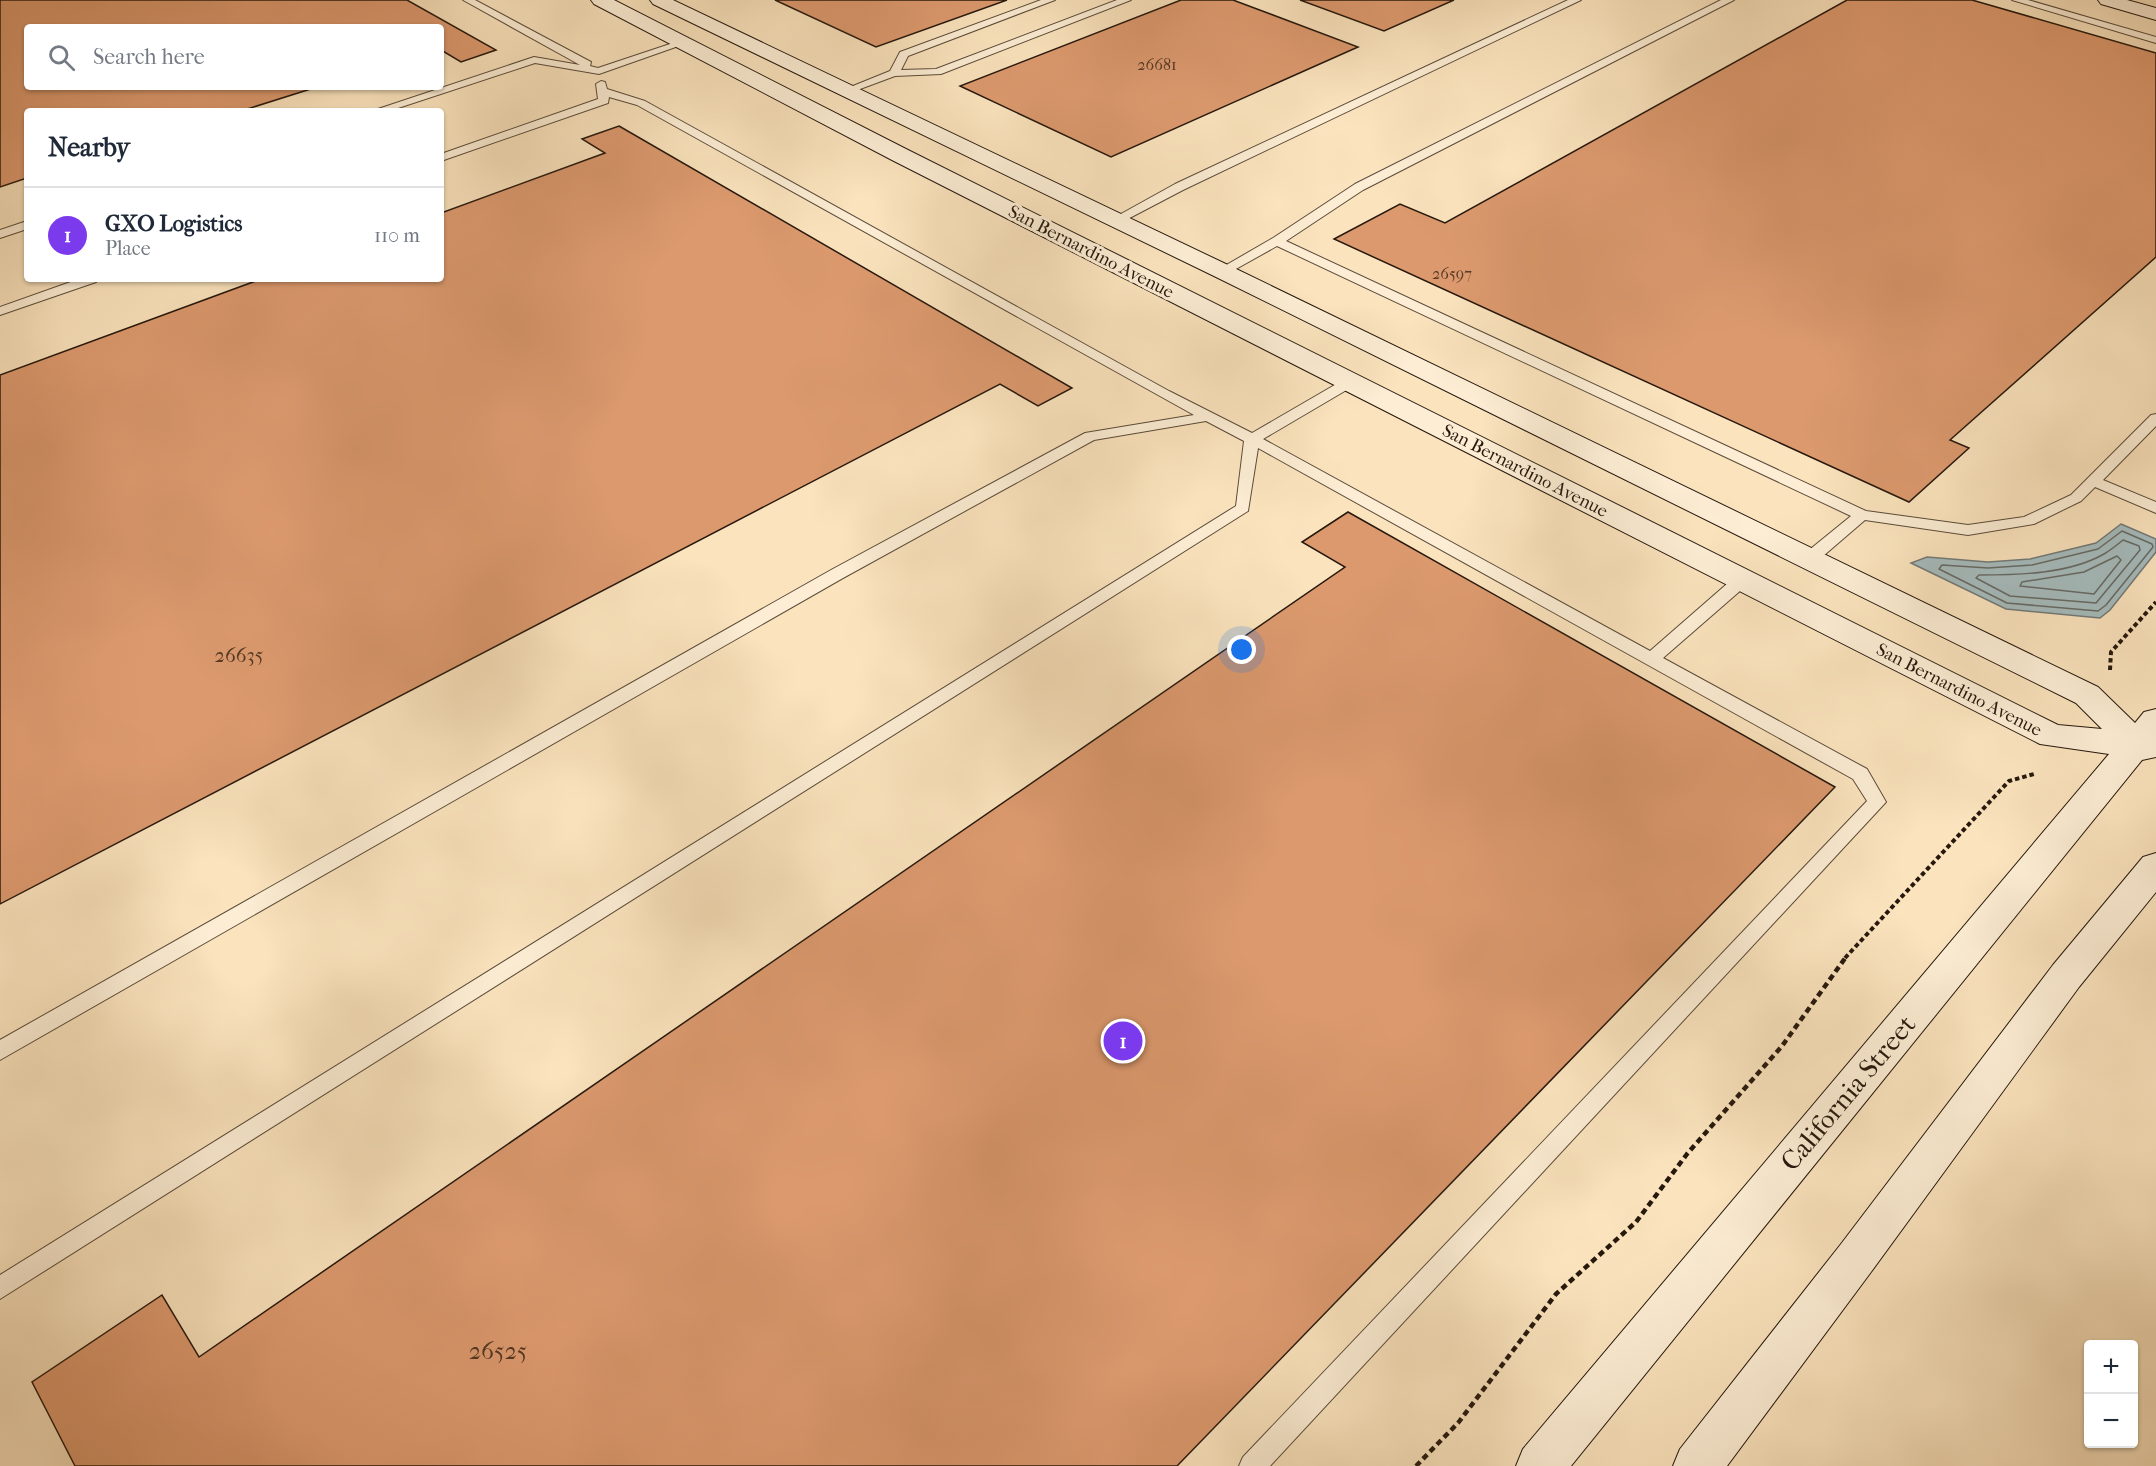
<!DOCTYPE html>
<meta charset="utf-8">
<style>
:root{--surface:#fff;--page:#f2f2f3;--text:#1f2937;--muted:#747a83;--line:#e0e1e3;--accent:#7c3aed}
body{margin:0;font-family:"IM FELL French Canon",serif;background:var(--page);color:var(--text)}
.controls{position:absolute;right:18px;bottom:18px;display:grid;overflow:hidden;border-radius:6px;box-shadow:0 2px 4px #0004}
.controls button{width:54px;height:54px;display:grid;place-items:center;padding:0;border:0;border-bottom:2px solid var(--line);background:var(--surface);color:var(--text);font:30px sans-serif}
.you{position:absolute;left:1242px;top:650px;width:21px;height:21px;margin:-15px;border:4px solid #fff;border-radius:50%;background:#1a73e8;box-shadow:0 0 0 9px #1a73e833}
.badge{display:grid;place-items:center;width:39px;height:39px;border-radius:50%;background:var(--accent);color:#fff;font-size:20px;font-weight:700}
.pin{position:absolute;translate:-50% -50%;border:3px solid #fff;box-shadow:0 2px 6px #0006}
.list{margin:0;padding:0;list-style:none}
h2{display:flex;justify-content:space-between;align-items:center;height:78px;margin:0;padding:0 24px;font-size:26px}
h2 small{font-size:20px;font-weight:400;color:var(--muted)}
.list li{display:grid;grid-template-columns:39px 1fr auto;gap:18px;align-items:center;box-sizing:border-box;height:96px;padding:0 24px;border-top:2px solid var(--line)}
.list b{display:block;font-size:22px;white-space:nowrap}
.list p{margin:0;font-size:20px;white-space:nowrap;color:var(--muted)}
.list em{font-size:20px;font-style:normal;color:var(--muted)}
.icon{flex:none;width:33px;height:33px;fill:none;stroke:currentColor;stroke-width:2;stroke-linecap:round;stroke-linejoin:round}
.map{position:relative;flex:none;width:2156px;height:1466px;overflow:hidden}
.search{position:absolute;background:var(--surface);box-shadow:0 2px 4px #0004;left:24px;top:24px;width:420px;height:66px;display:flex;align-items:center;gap:15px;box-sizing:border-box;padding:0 21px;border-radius:6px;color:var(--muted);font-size:22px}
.panel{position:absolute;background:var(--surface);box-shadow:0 2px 4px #0004;left:24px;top:108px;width:420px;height:174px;border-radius:6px}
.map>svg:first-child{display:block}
.water{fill:#a5bbbd;stroke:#727a77;stroke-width:1.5}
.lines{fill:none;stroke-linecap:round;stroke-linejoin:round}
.shore{stroke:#666a65;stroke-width:1.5}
.building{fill:#dc996e;stroke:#26180d;stroke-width:1.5}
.lane-casing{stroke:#5b4b39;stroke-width:2}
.secondary-casing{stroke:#26180d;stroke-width:2}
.path-far1{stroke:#26180d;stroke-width:4;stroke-dasharray:4.5 3;stroke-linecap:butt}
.path{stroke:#26180d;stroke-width:4.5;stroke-dasharray:6 4;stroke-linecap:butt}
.lane{fill:#fcedd4;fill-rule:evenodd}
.secondary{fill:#fcedd4;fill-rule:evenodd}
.labels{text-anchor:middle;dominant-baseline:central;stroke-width:6;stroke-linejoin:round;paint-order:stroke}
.far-number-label{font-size:16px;fill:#543825}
.far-street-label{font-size:18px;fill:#26180d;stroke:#fcedd4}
.number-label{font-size:20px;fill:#543825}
.near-number-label{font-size:24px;fill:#543825}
.near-street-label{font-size:27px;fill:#26180d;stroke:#fcedd4}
</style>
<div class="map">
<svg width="2156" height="1466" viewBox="0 0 2156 1466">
<rect width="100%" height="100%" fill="#fae3bd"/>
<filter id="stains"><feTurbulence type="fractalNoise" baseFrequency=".00333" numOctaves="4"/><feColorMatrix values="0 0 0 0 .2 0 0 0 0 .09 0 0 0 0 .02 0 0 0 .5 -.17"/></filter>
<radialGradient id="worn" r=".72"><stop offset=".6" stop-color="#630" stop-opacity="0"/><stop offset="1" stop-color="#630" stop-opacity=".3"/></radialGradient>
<polygon class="water" points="2121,524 2156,539 2156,552 2110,610 2100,618 2006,609 1911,563 1927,557 1988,562 2030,559 2096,543"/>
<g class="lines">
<g class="shore">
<polygon points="2122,531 2152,544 2153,547 2106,605 2098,611 2007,603 1939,569 1942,565 1988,568 2032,565 2098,549"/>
<path d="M 2123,540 L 2139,546 L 2140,550 L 2096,603 L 2010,596 L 1976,578 L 1979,575 C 2019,575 2069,574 2104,554 C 2111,550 2117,545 2123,540 Z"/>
<polygon points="2117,556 2121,560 2094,594 2020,586 2022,582 2084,572"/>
</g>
</g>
<g class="building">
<polygon points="0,0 407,0 496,50 461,62 441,50 441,27 27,27 27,87 317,87 241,111 27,111 27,178 0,187"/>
<polygon points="775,0 1007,0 876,47"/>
<polygon points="1181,0 1233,0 1358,47 1111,157 960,86"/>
<polygon points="1300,0 1454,0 1384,31"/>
<polygon points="1847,0 1972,0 2156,53 2156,257 1950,440 1969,448 1909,502 1334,239 1400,204 1445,223"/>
<polygon points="619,126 1072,388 1038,406 1000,384 0,904 0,375 261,279 441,279 441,213 605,153 582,139"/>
<polygon points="1348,512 1835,787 1177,1466 75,1466 32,1382 162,1295 199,1357 1345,567 1302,542"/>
</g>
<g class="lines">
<g class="lane-casing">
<g id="lane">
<polygon points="463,0 475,0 591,62 590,66 598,68 682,40 687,43 599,74 535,63 389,111 372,111 534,57 580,65"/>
<polygon points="1041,0 1055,0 908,56 901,70 936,69 1117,0 1131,0 941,74 895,76 852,92 848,93 843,90 890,71 900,52"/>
<polygon points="1568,0 1581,0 1183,190 1120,223 1112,223 1110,220 1175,184"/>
<polygon points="1721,0 1734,0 1363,190 1286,241 1866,511 1968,525 2024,517 2071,495 2151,415 2156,414 2156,426 2103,480 2156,502 2156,513 2095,487 2081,501 2034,524 1968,535 1865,520 1815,563 1803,563 1801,559 1803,555 1851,516 1277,246 1227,274 1222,275 1216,271 1273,238 1355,184"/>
<polygon points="2012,0 2028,0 2156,37 2156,43"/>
<polygon points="601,81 605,82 607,89 645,101 1169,391 1252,433 1345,379 1355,379 1357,382 1355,385 1263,439 1650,651 1736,576 1748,576 1750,580 1748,584 1663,658 1867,769 1886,802 1270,1466 1239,1466 1243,1457 1867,801 1853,779 1258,448 1248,511 0,1299 0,1275 1236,506 1244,441 1206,421 1094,440 843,578 0,1060 0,1040 831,570 1085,433 1194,415 637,105 609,97 608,103 441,161 441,154 598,99 596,84"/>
<polygon points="27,221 27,229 0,238 0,230"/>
<polygon points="79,279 97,279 96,282 0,315 0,307"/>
</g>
</g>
<g class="secondary-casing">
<g id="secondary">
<polygon points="591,0 614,0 908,150 2058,725 2102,729 2076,703 1214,276 653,4 650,0 673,0 1230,266 2098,687 2135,723 2144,712 2156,709 2156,757 2142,760 1571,1466 1516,1466 1523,1449 2109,754 2040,744 892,160 594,4"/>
<polygon points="2098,0 2127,0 2156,8 2156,20 2101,4"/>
<polygon points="2156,853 2156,892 2079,987 1871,1272 1727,1466 1673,1466 1680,1449 1841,1244 2053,965 2143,857"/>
</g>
</g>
<g class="path-far1">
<polyline points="2110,670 2111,652 2156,602"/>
<polyline points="1845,958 2009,781 2034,774"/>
</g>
<polyline class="path" points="1416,1466 1458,1423 1556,1294 1636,1222 1687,1154 1782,1046 1846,957"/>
<use href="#lane" class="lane"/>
<use href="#secondary" class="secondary"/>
</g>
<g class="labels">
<g class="far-number-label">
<text x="1157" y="64">26681</text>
<text x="1452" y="273">26597</text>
</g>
<g class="far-street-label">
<text transform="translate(1091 252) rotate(27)">San Bernardino Avenue</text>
<text transform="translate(1525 471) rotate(27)">San Bernardino Avenue</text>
<text transform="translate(1959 690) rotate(27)">San Bernardino Avenue</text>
</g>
<g class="number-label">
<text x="239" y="655">26635</text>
</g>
<g class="near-number-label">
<text x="498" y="1351">26525</text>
</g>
<g class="near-street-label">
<text transform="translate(1848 1093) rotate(-50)">California Street</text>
</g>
</g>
<rect width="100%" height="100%" filter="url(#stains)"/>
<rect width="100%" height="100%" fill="url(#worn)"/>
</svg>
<div class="controls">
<button>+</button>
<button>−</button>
</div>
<div class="you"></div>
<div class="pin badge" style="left:1123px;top:1041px">1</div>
<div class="search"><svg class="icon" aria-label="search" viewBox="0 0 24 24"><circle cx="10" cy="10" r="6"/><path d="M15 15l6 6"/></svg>Search here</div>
<section class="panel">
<h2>Nearby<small></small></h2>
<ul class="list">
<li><span class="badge">1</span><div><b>GXO Logistics</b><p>Place</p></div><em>110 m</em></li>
</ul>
</section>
</div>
